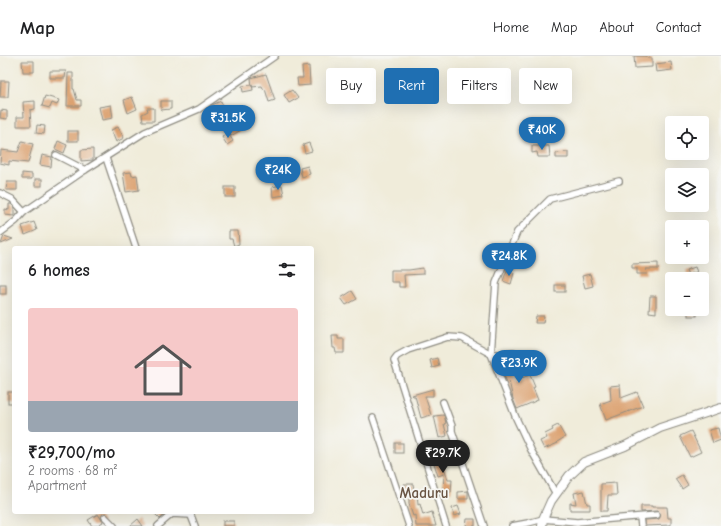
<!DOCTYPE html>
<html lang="en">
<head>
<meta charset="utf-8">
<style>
  body { margin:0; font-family:"Comic Neue",sans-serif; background:#f2f2f2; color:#202124; height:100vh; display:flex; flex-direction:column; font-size:15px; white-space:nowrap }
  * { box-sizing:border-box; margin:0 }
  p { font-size:13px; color:#757577 }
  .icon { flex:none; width:22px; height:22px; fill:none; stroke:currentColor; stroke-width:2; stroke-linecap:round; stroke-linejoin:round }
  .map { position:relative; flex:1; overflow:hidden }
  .details { position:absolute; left:12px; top:190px; width:302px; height:268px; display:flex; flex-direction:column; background:#fff; border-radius:4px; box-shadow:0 4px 16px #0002 }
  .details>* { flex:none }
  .hud { position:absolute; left:326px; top:12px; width:335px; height:36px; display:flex; gap:8px }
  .buttons { position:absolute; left:665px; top:60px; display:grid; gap:8px }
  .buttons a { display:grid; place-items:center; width:44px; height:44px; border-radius:4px; background:#fff; box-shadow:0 4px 16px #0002; font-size:20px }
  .price { position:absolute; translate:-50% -34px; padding:0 9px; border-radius:14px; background:#1f6fb2; color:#fff; font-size:13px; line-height:26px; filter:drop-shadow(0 1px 2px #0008) }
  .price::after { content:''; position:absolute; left:50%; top:24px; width:12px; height:9px; margin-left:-6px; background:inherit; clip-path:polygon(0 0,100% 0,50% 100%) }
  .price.selected { background:#222; color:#fff }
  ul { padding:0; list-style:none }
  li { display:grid; align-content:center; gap:8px; height:212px; padding:0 16px }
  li+li { border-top:1px solid #e0e0e0 }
  li span { display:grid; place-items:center; height:124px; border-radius:4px; color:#555 }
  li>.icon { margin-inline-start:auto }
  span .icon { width:72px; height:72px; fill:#fffc; stroke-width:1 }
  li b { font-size:17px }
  h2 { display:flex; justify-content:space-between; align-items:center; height:48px; padding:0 16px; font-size:17px }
  .chip { padding:0 14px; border-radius:4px; background:#fff; box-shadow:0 4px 16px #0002; font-size:14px; line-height:36px }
  .chip.selected { background:#1f6fb2; color:#fff }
  header { display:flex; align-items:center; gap:24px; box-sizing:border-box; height:56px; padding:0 20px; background:#fff; border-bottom:1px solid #e0e0e0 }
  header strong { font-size:19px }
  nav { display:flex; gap:22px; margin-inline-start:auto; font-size:14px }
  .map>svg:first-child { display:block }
  .building { fill:#dca170 }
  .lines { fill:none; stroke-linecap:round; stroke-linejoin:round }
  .street-casing { stroke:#8e8c82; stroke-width:8 }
  .secondary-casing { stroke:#8e8c82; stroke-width:10 }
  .street { stroke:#fff; stroke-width:5.5 }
  .secondary { stroke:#fff; stroke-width:8 }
  .labels { text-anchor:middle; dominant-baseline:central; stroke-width:3.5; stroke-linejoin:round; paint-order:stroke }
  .quarter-label { font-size:15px; font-weight:bold; fill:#695443; stroke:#f6f6f2 }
</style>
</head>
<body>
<header>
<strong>Map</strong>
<nav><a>Home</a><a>Map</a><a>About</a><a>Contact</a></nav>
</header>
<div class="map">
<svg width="721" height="470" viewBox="0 0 721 470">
  <rect width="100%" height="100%" fill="#f6f6f2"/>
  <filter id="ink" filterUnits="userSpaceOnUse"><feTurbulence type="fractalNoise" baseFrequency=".025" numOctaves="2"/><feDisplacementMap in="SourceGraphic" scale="8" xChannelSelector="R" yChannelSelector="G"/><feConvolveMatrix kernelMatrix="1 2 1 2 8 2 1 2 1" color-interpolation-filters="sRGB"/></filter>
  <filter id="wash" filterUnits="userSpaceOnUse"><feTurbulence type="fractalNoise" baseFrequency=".012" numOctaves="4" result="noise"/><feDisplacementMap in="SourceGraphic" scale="16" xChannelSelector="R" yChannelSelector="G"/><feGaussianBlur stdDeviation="0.9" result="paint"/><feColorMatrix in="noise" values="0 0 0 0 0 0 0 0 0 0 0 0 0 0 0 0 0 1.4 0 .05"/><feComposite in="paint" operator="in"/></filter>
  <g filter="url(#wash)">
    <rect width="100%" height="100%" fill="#f0ecda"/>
    <g id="blocks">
      <g class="building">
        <path d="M634 0H647V2H652V11L635 12Z"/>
        <path d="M22 5H34V16H23Z"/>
        <path d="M671 6 672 14 656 16 655 8Z"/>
        <path d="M309 10 310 29 298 30 297 22H303L302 11Z"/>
        <path d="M50 15H66L65 22H50Z"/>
        <path d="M68 17H73V33H74L77 44H81V50H67Z"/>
        <path d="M266 18 275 44 269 46 265 33 264 34 262 30 252 31 251 22Z"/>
        <path d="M1 25H9L8 41H0Z"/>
        <path d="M252 29 253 34 243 36 242 30Z"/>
        <path d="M292 34 298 42 289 47 284 39Z"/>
        <path d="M45 40 59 44 57 49 52 47 50 52 42 50Z"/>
        <path d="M132 41 137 53 128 57 124 44Z"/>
        <path d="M35 45V53L30 54 31 70H17V61H24L23 46Z"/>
        <path d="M161 45H171V53L161 54Z"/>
        <path d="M221 45 225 55 214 59 210 50Z"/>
        <path d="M111 49 113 62 102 64 99 51Z"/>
        <path d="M147 52H154V65H143L142 58 148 55Z"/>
        <path d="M1 54 7 55V63L0 62Z"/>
        <path d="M235 63 241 74 231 80 225 69Z"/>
        <path d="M37 69 45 70 44 78 36 77Z"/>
        <path d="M118 71 124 82 116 86 111 74Z"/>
        <rect x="68" y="75" width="10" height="10"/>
        <path d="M228 77 233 85 227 89 222 81Z"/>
        <path d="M22 85 33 88 28 107 9 105V109L0 107 1 94 18 96Z"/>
        <path d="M58 85 67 89 64 97 55 93Z"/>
        <path d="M309 87 312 95 305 97 303 89Z"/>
        <path d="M532 90H549L550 101H538L537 96 532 97Z"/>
        <path d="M93 93V104L81 105V94Z"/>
        <path d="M568 96V102H556V97Z"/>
        <path d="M42 99 52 101 51 111 40 109Z"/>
        <path d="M308 110 310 118 302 121 300 112Z"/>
        <path d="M131 116 132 120 137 119 139 134 126 136 123 117Z"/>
        <path d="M22 117 32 118V123H22Z"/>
        <rect x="35" y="123" width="7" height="7"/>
        <path d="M7 126H17V134H6Z"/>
        <path d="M282 129 284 139 273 141 272 131Z"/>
        <rect x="225" y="131" width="10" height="10"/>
        <path d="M9 148H11L14 151V160L5 159V153L9 154Z"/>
        <path d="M34 166 37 174 25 179 22 170Z"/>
        <path d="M229 175H238L239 188 234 190 232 183H229Z"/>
        <path d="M4 180 13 183 1 188Z"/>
        <path d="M658 207V213H646L647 218H637V212H632V208Z"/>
        <path d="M695 211 697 216 688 219 686 214Z"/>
        <path d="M423 212V218L404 219 405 231H399V226H391V214H409Z"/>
        <path d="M507 214 514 217 511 228 503 225Z"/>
        <path d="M590 218 593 230 585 232 582 220Z"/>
        <rect x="0" y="229" width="6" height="9"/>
        <rect x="555" y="229" width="10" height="7"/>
        <path d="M352 235 357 243 346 249 341 242Z"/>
        <path d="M650 240H656V257L649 256Z"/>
        <rect x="688" y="253" width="9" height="7"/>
        <path d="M536 260H544L543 267H535Z"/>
        <path d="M332 280H338V283H344V297H336L335 292H333Z"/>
        <path d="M519 300 520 310 511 311 516 324 530 319 535 331 533 332 538 344 517 353 513 343 509 325 507 326 502 316 501 304 512 303V301Z"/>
        <path d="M437 302 439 310 432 312 430 304Z"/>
        <path d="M620 329 621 342 637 336 643 350 606 364 600 348 611 344 610 330Z"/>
        <path d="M433 333V340H425L431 359 421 362 415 340H413L412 339Z"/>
        <rect x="8" y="336" width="6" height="11"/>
        <path d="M444 359 446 367 444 368 447 380 439 382 434 360Z"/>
        <path d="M558 369 565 381 557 386 558 387 544 393 540 385 547 382 545 378 553 374 552 372Z"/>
        <path d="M718 372 721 384 713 387 709 374Z"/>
        <path d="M691 375 701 396 690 401 680 380Z"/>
        <rect x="395" y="387" width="8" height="10"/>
        <path d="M443 401 445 406 443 407 448 424H452L451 436H443L444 418 438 420 433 404Z"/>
        <path d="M682 419 688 429 682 433 675 423Z"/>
        <path d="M616 427 617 439H608L607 455H601V428Z"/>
        <path d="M404 428H413L414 434 404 435Z"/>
        <path d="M409 435H417L418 449 420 448 423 459 432 456 436 470H416L415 459 413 460 409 448Z"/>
        <path d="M468 435V443H458V436Z"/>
        <path d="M584 435 587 448H590V454H570V447L576 448 574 437Z"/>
        <path d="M458 450 461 458 454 460 452 452Z"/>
        <path d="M641 450H652V451H667L668 462H671V469L645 470V464L659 463 661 458 657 455 641 456Z"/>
        <path d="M153 456H168L160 463Z"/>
        <path d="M98 458 103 466 96 470H92L88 464Z"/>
        <path d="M138 463 143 470H130Z"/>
        <path d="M467 463H475V470H466Z"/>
        <rect x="223" y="465" width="11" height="5"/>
      </g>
    </g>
  </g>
  <g filter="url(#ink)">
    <use href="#blocks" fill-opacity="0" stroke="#8e8c82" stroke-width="1"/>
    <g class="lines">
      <g class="street-casing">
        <g id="street">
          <path d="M56 99 85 114"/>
          <path d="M106 102 136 192"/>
          <path d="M0 137 12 143 24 156"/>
          <path d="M0 177 16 165 24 156 85 114 145 76 199 53 275 0"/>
          <path d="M443 346 452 370V375L484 470"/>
          <path d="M373 362 409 470"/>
          <path d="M556 438 531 394 516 362 491 298 496 227 517 176 550 143 619 125"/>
          <path d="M190 457 195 470"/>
          <path d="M105 461 114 470"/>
          <path d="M640 461 641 470"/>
          <path d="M158 470 172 458 191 459"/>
          <path d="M446 470 394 304 397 300 408 294 448 281 462 282 491 298H501L513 296"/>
          <path d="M512 470 528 467 543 463 577 466 657 459"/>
        </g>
      </g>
      <g class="secondary-casing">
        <path id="secondary" d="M542 470 543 463 551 445 569 420 584 406 625 390 660 372 721 352"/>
      </g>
      <use href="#street" class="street"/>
      <use href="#secondary" class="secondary"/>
    </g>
  </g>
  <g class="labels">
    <g class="quarter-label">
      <text x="424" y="437">Maduru</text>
    </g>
  </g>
</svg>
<div class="buttons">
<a><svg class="icon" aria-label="locate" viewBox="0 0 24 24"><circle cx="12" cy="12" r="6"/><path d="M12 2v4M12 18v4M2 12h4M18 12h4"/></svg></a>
<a><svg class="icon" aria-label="layers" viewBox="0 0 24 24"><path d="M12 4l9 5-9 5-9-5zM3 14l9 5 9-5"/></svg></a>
<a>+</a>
<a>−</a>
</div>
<b class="price" style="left:228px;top:83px">₹31.5K</b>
<b class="price" style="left:542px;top:95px">₹40K</b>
<b class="price" style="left:278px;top:135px">₹24K</b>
<b class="price" style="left:509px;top:221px">₹24.8K</b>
<b class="price" style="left:519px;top:328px">₹23.9K</b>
<b class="price selected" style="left:443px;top:418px">₹29.7K</b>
<div class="hud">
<a class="chip">Buy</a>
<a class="chip selected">Rent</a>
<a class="chip">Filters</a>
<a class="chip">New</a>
</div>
<section class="details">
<h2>6 homes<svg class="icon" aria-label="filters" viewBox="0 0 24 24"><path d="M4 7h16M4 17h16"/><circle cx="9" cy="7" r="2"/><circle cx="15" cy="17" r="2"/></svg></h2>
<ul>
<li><span style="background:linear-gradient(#f6c9c9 75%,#9aa5b1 0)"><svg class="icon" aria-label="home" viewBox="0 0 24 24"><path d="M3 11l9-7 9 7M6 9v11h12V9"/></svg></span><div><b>₹29,700/mo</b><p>2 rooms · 68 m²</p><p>Apartment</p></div></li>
</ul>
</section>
</div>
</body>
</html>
